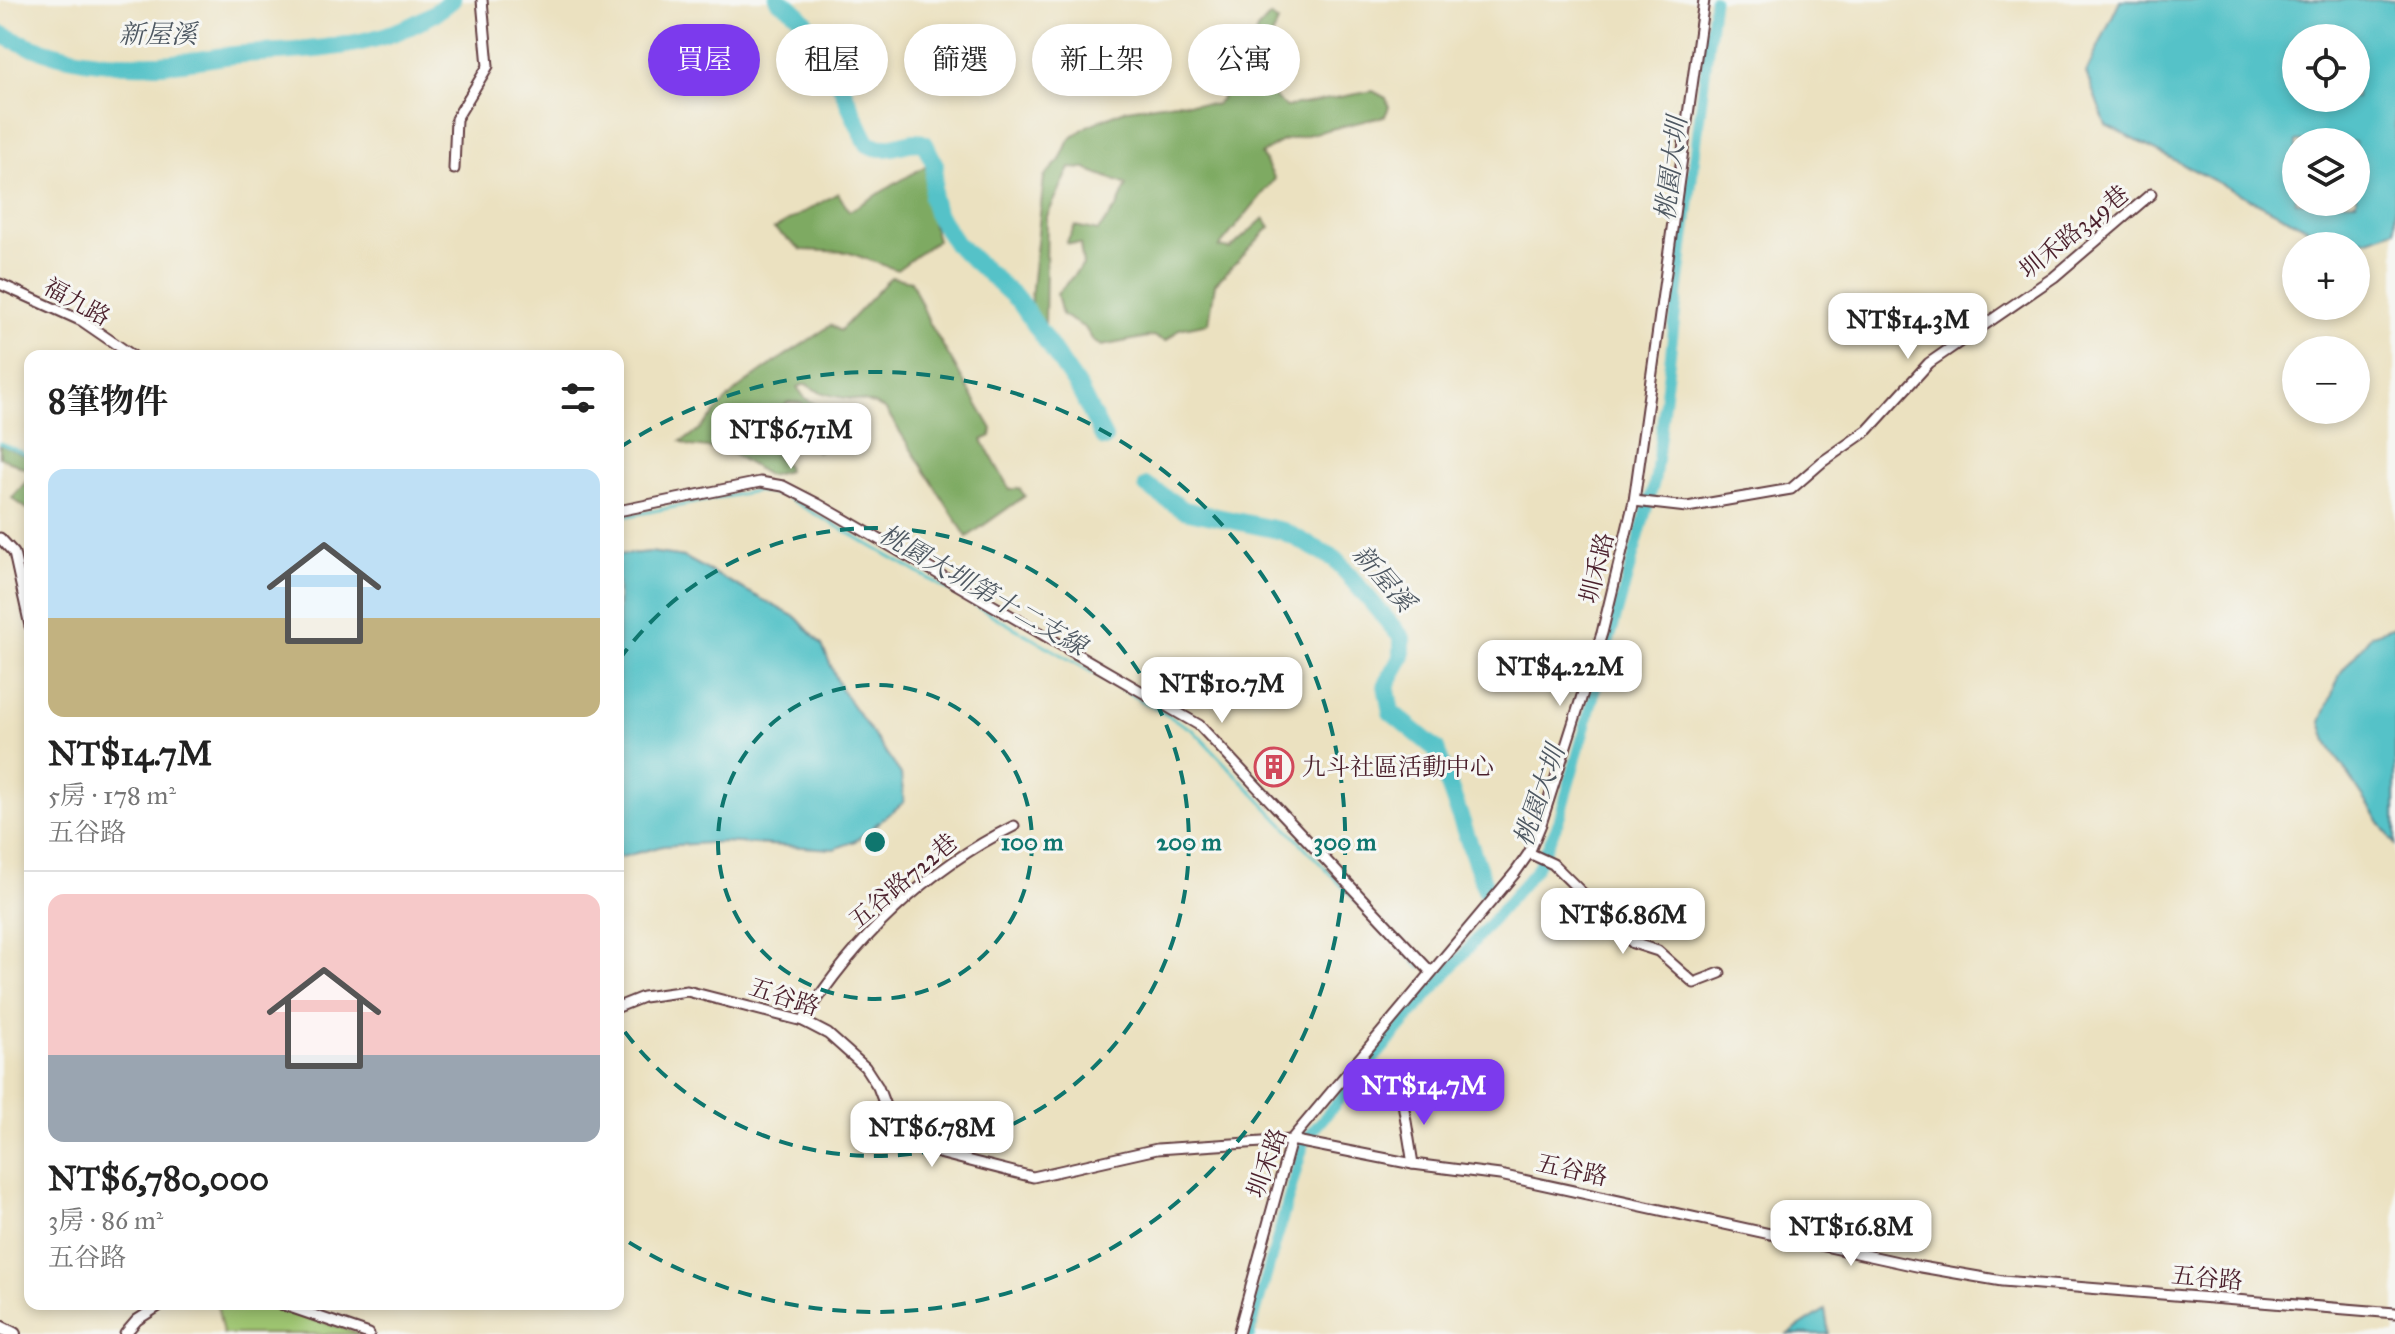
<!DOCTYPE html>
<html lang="zh-TW">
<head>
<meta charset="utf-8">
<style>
  body { margin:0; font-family:"IM FELL Great Primer","Noto Serif TC",serif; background:#f2f2f2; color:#222; height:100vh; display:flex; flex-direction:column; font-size:30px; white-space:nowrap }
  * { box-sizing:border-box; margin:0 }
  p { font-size:26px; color:#767676 }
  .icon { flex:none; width:44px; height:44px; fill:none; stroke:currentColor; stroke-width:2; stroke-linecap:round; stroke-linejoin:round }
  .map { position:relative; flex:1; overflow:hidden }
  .drawer { position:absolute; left:24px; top:350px; width:600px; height:960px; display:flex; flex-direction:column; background:#fff; border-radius:16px; box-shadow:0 4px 12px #0003 }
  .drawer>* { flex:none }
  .top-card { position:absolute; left:648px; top:24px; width:760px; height:72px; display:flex; gap:16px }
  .tools { position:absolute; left:2282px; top:24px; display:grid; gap:16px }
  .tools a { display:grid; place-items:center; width:88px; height:88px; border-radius:50%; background:#fff; box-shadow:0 4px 12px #0003; font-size:40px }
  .price { position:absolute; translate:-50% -68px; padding:0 18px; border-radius:16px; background:#fff; color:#222; font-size:26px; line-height:52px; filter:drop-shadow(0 2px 4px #0008) }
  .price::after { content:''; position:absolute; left:50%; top:48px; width:24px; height:18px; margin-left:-12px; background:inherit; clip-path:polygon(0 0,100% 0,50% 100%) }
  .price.active { background:#7c3aed; color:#fff }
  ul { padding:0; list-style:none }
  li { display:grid; align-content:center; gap:16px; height:424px; padding:0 24px }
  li+li { border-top:2px solid #e0e0e0 }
  li span { display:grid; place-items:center; height:248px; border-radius:16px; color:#555 }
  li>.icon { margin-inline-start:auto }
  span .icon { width:144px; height:144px; fill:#fffc; stroke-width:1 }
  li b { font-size:34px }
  h2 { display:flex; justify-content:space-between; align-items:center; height:96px; padding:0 24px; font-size:34px }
  .tag { padding:0 28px; border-radius:36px; background:#fff; box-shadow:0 4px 12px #0003; font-size:28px; line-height:72px }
  .tag.active { background:#7c3aed; color:#fff }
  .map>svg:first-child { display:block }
  .green { fill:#9dc470; stroke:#74724e; stroke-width:2 }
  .forest { fill:#7eaa62; stroke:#646446; stroke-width:2 }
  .water { fill:#54c2c8; stroke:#4f707a; stroke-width:2; fill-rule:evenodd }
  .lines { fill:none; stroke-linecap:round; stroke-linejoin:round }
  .stream { stroke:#54c2c8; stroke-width:3 }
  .canal { stroke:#54c2c8; stroke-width:11 }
  .river { stroke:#54c2c8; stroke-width:18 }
  .street-casing { stroke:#623c41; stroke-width:13 }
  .secondary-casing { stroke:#623c41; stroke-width:16 }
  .street { stroke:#fff; stroke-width:9 }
  .secondary { stroke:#fff; stroke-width:12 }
  .ring { fill:none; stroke:#0f766e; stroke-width:4; stroke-dasharray:14 10 }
  .labels { text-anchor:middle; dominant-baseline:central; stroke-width:6; stroke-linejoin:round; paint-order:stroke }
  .street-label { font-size:24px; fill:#4a1f2b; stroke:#f6f6f2 }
  .poi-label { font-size:24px; fill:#4a1f2b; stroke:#f6f6f2; text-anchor:start }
  .water-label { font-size:26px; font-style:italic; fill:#4e5862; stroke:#f6f6f2 }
  .centre { fill:#0f766e; stroke:#f6f6f2; stroke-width:4 }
  .ring-label { font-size:24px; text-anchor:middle; font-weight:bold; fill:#0f766e; stroke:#f6f6f2; stroke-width:6; stroke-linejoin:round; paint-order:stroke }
</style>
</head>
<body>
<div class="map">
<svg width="2395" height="1334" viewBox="0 0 2395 1334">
  <rect width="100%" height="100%" fill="#f6f6f2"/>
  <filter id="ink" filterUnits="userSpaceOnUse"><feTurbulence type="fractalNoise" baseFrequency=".0125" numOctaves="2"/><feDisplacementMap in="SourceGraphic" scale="16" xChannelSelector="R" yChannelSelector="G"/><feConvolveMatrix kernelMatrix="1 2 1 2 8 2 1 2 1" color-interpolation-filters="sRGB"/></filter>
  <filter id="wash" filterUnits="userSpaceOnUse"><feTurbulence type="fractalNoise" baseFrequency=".006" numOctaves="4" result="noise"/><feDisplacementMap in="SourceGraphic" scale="32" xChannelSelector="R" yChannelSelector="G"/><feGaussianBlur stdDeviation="1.8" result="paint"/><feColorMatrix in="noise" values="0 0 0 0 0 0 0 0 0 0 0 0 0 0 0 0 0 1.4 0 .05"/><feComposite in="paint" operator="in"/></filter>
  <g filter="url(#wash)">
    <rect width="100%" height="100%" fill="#ebe1c0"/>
    <path class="green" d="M217 1304H260L363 1334H223Z"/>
    <g class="forest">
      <path d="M1270 16 1278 22 1251 85 1261 86 1286 107 1373 91 1386 98 1389 107 1385 116 1282 141 1261 154 1275 179 1219 247 1230 249 1264 218 1270 227 1215 284 1209 323 1179 329 1166 341 1153 336 1102 346 1094 342 1085 328 1062 315 1057 294 1083 265 1080 244 1066 243 1075 226 1098 231 1117 207 1127 185 1086 169 1070 168 1047 216 1045 324 1030 307 1044 177 1060 160 1069 140 1087 126 1127 109 1175 102 1216 105 1225 93 1235 88 1257 30Z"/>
      <path d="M927 165 925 197 937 240 897 270 847 252 802 250 774 229 838 193 849 211Z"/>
      <path d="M891 277 911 281 930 324 992 429 991 436 982 440 1010 490 1019 488 1025 496 967 537 886 410C861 394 831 403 806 384L797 387 805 398 844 421 840 434 818 452 812 446C814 427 815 418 802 403L788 402 779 412 780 432 772 451 787 466 788 471 769 476 726 450 690 446 681 441C707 430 718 405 739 388 769 365 801 346 831 325L840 331Z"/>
      <path d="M0 444 30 458V471L0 457Z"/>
      <path d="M30 477V511L12 498Z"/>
    </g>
    <g class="water">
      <path d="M2120 0H2395V230L2365 240 2314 232 2106 125 2086 73ZM2296 38H2356V98H2296ZM2296 142H2356V202H2296Z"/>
      <path d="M650 552 684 557 797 618 822 645 841 689 901 774 904 802 855 841 834 849 722 842 663 846 618 858V555Z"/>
      <path d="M2395 626V845L2328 744 2321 722 2341 672 2372 634Z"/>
      <path d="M1825 1310 1829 1334H1788Z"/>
    </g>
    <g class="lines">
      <g class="stream">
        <path d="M0 443 30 456"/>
        <path d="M618 518 755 491 782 495 1193 730 1420 968"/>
      </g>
      <path class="canal" d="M1250 1334 1305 1140 1537 868 1558 823 1655 480 1714 0"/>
      <g class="river">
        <path d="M778 0C827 25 842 99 868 144 890 156 909 136 925 144L935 165 932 197 936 213 956 244 1019 301 1079 389 1104 438"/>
        <path d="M0 34C48 57 101 66 154 64 184 64 214 56 244 54 314 50 396 48 452 0"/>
        <path d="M1147 486 1184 510 1283 531 1335 559 1402 638V656L1386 685 1391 712 1436 749 1487 893"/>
      </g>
    </g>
  </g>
  <g filter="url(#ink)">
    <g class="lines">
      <g class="street-casing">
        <g id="street">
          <path d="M454 169 456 119 488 66 482 0"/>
          <path d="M0 284 82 321 133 356"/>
          <path d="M1634 501 1687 507 1791 489 1822 462 1868 430 1929 363 2054 277 2151 194"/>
          <path d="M618 511 760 482 783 486 818 504 1199 725 1430 971"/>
          <path d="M0 538 14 553 30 626"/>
          <path d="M1529 853 1553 864 1633 943 1658 951 1694 983 1720 973"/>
          <path d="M618 1007 643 997 687 991 803 1021 828 1034 865 1067 878 1087 890 1119 907 1139 927 1150 1033 1177 1157 1149 1291 1140 1413 1164 1500 1175 1921 1267 2002 1281 2395 1313"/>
          <path d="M803 1021C854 939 927 869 1014 826"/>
          <path d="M1402 1097 1413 1164"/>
          <path d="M281 1304 369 1334"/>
          <path d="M125 1334 137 1320 162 1304"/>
          <path d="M1238 1334 1291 1140 1515 873 1529 853 1541 824 1602 633 1634 501 1704 0"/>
        </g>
      </g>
      <g class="secondary-casing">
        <path id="secondary" d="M0 1327 14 1334"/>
      </g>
      <use href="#street" class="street"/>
      <use href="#secondary" class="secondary"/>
    </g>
  </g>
  <g class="ring">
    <circle cx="875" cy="842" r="157"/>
    <path d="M619 660A314 314 0 1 1 619 1024"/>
    <path d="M619 448A470 470 0 1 1 619 1236"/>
  </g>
  <defs>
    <g id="building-ring" transform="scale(2)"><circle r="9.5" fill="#f6f6f2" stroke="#d1495b" stroke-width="1.5"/><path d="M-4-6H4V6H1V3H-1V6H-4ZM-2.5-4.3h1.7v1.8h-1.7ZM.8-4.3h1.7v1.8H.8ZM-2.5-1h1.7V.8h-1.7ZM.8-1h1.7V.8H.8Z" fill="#d1495b"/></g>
  </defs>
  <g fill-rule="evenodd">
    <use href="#building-ring" x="1274" y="767"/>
  </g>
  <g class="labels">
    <g class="street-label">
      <text transform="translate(2074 232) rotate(-39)">圳禾路349巷</text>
      <text transform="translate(77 302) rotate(29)">福九路</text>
      <text transform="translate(1597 568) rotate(-76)">圳禾路</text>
      <text transform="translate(903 881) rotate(-40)">五谷路722巷</text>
      <text transform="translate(784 997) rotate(18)">五谷路</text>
      <text transform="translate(1267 1163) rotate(-70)">圳禾路</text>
      <text transform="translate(1572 1170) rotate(12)">五谷路</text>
      <text transform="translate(2207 1278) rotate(5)">五谷路</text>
    </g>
    <g class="poi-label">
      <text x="1302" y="767">九斗社區活動中心</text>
    </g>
    <g class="water-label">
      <text x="158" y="34">新屋溪</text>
      <text transform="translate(1671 169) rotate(-83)">桃園大圳</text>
      <text transform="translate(1384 578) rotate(49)">新屋溪</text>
      <text transform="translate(983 590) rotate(30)">桃園大圳第十二支線</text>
      <text transform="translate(1539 796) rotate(-71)">桃園大圳</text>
    </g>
  </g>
  <circle cx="875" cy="842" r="12" class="centre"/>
  <g class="ring-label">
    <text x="1032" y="850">100 m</text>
    <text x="1189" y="850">200 m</text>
    <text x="1345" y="850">300 m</text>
  </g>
</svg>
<div class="tools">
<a><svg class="icon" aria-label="locate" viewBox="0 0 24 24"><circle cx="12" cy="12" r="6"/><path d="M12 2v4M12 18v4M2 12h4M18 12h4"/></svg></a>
<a><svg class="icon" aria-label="layers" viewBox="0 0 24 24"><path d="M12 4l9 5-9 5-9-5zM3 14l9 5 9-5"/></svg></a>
<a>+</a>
<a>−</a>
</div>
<b class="price" style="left:1908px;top:361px">NT$14.3M</b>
<b class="price" style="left:791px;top:471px">NT$6.71M</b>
<b class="price" style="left:1560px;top:708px">NT$4.22M</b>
<b class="price" style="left:1222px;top:725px">NT$10.7M</b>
<b class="price" style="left:1623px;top:956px">NT$6.86M</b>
<b class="price active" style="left:1424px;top:1127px">NT$14.7M</b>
<b class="price" style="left:932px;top:1169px">NT$6.78M</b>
<b class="price" style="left:1851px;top:1268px">NT$16.8M</b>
<div class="top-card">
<a class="tag active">買屋</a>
<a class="tag">租屋</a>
<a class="tag">篩選</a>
<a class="tag">新上架</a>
<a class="tag">公寓</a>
</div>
<section class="drawer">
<h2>8筆物件<svg class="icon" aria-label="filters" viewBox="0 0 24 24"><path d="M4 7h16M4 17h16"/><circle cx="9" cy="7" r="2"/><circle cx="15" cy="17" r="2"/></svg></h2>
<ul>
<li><span style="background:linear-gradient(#bfe0f5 60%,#c2b280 0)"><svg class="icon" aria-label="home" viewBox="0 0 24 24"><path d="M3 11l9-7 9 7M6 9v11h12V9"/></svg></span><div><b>NT$14.7M</b><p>5房 · 178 m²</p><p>五谷路</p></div></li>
<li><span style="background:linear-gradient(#f6c9c9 65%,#9aa5b1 0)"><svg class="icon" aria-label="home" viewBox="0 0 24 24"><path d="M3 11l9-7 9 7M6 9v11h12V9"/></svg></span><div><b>NT$6,780,000</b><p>3房 · 86 m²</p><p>五谷路</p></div></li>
</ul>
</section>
</div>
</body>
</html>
